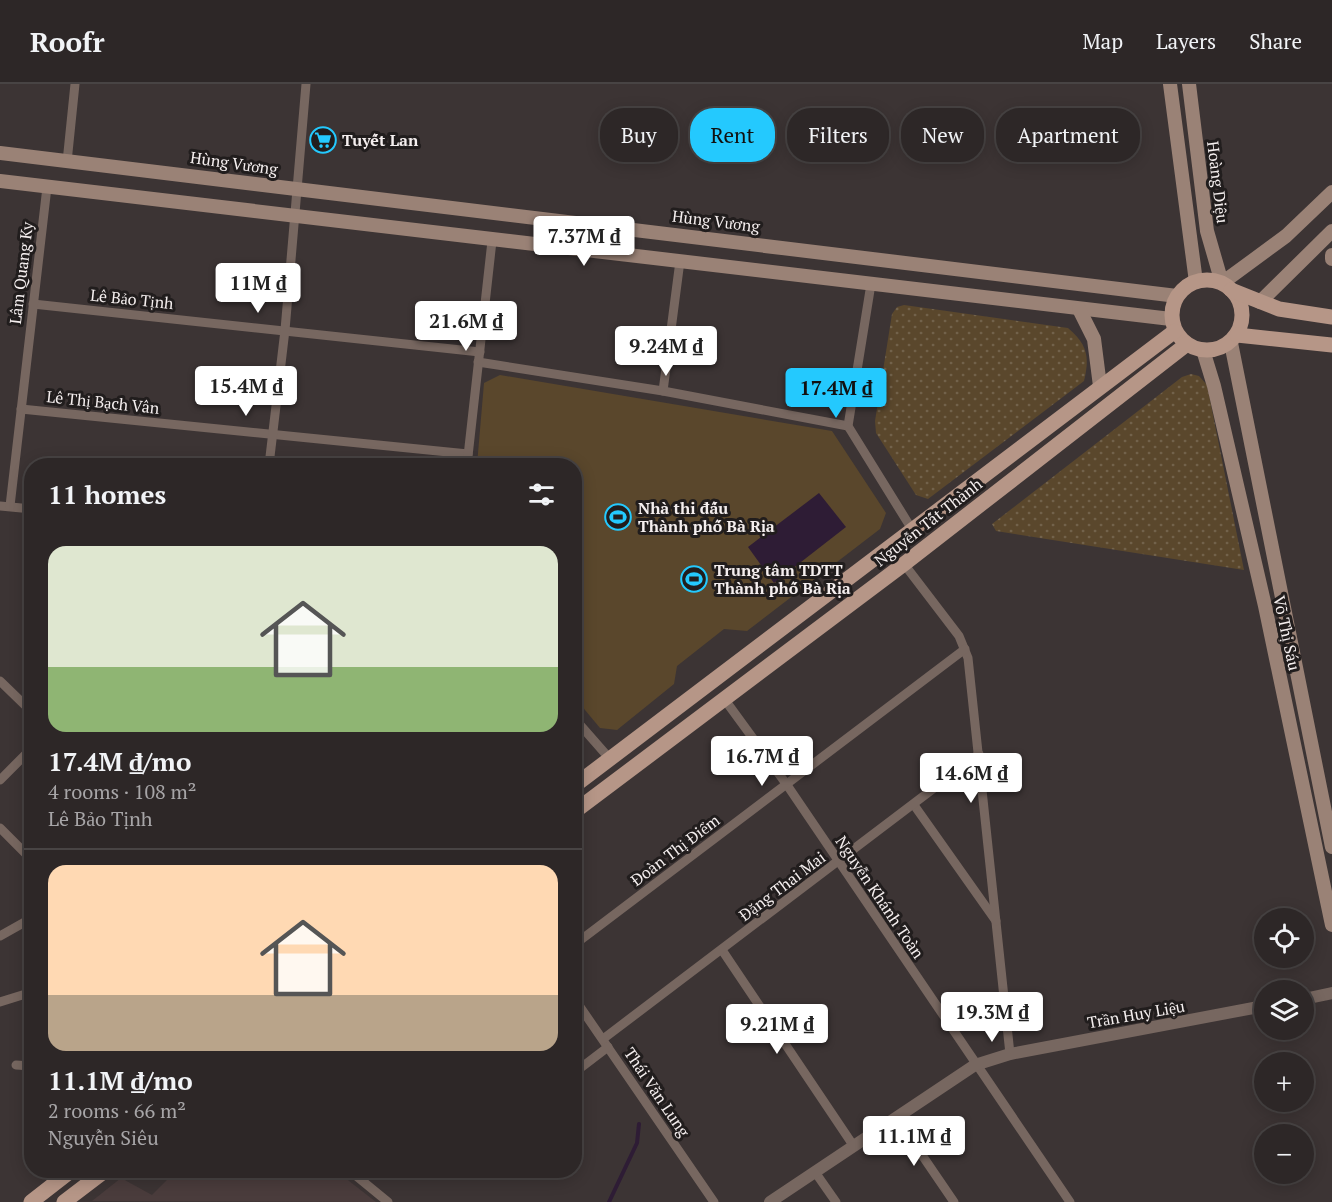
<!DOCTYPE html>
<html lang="en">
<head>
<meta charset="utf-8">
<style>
  body { margin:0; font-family:"PT Serif",serif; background:#393333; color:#f1f3f6; height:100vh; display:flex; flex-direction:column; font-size:22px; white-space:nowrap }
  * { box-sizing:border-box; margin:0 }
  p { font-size:20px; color:#a7a5a7 }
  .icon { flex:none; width:33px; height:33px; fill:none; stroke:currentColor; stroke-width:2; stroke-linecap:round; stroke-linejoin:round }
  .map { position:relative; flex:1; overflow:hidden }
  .details { position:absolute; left:24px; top:374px; width:558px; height:720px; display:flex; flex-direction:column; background:#2d2727; border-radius:24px; box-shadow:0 3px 15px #0003,0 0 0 2px #484444 }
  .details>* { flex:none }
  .guide { position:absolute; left:600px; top:24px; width:570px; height:54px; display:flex; gap:12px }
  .controls { position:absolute; left:1254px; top:824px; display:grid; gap:12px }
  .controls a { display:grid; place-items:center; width:60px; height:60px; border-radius:50%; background:#2d2727; box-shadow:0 3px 15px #0003,0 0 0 2px #484444; font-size:30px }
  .price { position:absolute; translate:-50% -51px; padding:0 14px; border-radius:6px; background:#fff; color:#222; font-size:20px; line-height:39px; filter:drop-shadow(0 2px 3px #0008) }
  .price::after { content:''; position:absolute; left:50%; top:36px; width:18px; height:14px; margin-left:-9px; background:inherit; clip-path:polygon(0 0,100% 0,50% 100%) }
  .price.active { background:#24c9fe; color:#111 }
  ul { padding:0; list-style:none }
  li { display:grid; align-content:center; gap:12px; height:318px; padding:0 24px }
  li+li { border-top:2px solid #484444 }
  li span { display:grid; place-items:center; height:186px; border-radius:18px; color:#555 }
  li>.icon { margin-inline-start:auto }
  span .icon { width:108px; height:108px; fill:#fffc; stroke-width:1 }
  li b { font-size:26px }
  h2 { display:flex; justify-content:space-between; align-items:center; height:72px; padding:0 24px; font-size:26px }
  .tag { padding:0 21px; border-radius:24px; background:#2d2727; box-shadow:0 3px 15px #0003,0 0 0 2px #484444; font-size:21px; line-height:54px }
  .tag.active { background:#24c9fe; color:#111 }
  header { display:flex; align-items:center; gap:36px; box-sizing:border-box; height:84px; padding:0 30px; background:#2d2727; border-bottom:2px solid #484444 }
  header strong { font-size:28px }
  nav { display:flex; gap:33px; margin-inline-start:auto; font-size:21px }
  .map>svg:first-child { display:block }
  .built { fill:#4a3c3c }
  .grass { fill:#5a472c }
  .park { fill:url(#park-dots) }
  .water { fill:#2e1c35 }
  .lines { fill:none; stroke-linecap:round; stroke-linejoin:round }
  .stream { stroke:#2e1c35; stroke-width:4 }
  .minor { stroke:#776760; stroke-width:9 }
  .tertiary { stroke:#776760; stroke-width:12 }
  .secondary { stroke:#9a8276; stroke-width:14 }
  .primary { stroke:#b69687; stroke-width:15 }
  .labels { text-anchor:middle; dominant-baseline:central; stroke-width:6; stroke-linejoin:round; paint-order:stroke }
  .poi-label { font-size:16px; font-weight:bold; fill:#f5efef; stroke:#211d1d; text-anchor:start }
  .street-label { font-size:16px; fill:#f5efef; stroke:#211d1d }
</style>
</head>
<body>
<header>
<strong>Roofr</strong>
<nav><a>Map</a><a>Layers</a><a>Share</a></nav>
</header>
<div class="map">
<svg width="1332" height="1118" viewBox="0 0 1332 1118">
  <defs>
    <pattern id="park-dots" width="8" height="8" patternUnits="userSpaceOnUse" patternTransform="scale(1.5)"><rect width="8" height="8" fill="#5a472c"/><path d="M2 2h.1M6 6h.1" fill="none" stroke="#72624b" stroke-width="1.8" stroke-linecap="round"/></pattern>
  </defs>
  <rect width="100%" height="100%" fill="#3c3434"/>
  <path class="built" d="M177 1086H335L376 1118 92 1117 121 1094 152 1111Z"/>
  <path class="grass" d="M500 291 832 347 886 429 880 445 747 547 724 545 677 582 674 600 617 646 600 644 575 614 574 381H477L484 299Z"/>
  <g class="park">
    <path d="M904 221 1068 244C1087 260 1090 273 1084 297L928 415 916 411 876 349 875 337 892 230 897 223Z"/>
    <path d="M1191 290 1199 292 1207 301 1244 486 996 447 992 440 1182 293Z"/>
  </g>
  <path class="water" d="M819 409 846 443 774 499 748 463Z"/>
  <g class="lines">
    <path class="stream" d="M609 1118 637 1059 639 1040"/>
    <g class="minor">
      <path d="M67 78 75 0"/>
      <path d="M871 200 848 342 913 447"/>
      <path d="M33 220 480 268"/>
      <path d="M478 278 663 307 848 342"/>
      <path d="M663 307 680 177"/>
      <path d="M21 325 468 370"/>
      <path d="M269 381 285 246 306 0"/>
      <path d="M467 381 492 157"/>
      <path d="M0 422 32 425"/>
      <path d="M10 422 47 103"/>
      <path d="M904 480 959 552 968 574 1010 970"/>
      <path d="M0 597 32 628"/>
      <path d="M725 616 787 701 1070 1118"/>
      <path d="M574 634 610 675"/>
      <path d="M0 696 32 664"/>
      <path d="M914 721 996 837"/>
      <path d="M0 744 32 776"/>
      <path d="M0 852 32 834"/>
      <path d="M574 861 965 565"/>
      <path d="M722 866 853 1061"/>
      <path d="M574 914 714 1118"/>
      <path d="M0 918 32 908"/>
      <path d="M603 955 979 670"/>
      <path d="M16 981 32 982"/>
      <path d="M574 989 608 963"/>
      <path d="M896 1033 954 1118"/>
      <path d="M349 1086 388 1118"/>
      <path d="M815 1088 836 1118"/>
    </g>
    <g class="tertiary">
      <path d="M1304 915 1332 909"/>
      <path d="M770 1118 975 981 1010 970 1264 922"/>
    </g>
    <g class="secondary">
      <path d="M1170 0 1196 198"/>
      <path d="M1189 0 1207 147 1222 199 1286 152 1332 108"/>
      <path d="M0 69 1177 212"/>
      <path d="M0 97 1171 235"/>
      <path d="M1332 171V175"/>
      <path d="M1260 218 1332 147"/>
      <path d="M1079 225 1094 255 1100 302"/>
      <path d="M1231 259 1332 763"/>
      <path d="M1203 266 1214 302 1265 522 1332 841"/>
    </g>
    <g class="primary">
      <circle cx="1207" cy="231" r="35"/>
      <path d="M1231 206 1279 225 1332 233"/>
      <path d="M1237 251 1332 261"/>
      <path d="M574 702 1175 247"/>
      <path d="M574 728 904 480 1187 260"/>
      <path d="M31 1118 72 1086"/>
      <path d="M64 1118 106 1086"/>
    </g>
  </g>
  <defs>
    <g id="supermarket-ring" transform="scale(1.35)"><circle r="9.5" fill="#211d1d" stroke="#24c9fe" stroke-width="1.5"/><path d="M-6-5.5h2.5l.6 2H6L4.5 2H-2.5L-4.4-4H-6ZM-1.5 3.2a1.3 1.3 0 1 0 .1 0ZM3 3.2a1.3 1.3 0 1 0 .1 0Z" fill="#24c9fe"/></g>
    <g id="stadium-ring" transform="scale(1.35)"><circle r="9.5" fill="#211d1d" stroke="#24c9fe" stroke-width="1.5"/><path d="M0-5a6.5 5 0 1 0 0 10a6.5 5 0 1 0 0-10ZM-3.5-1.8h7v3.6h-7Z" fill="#24c9fe"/></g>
  </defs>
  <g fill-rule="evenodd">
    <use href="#supermarket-ring" x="323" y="56"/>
    <use href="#stadium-ring" x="618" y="433"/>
    <use href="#stadium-ring" x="694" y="495"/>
  </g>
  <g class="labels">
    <g class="poi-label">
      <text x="342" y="56">Tuyết Lan</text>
      <text x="638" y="424">Nhà thi đấu<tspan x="638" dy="18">Thành phố Bà Rịa</tspan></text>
      <text x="714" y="486">Trung tâm TDTT<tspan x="714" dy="18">Thành phố Bà Rịa</tspan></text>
    </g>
    <g class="street-label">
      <text transform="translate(234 79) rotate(8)">Hùng Vương</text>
      <text transform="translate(1218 98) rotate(83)">Hoàng Diệu</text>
      <text transform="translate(716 137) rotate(7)">Hùng Vương</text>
      <text transform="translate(21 189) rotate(-83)">Lâm Quang Ky</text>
      <text transform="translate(132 215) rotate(6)">Lê Bảo Tịnh</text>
      <text transform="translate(103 318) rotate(6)">Lê Thị Bạch Vân</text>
      <text transform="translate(928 438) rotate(-38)">Nguyễn Tất Thành</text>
      <text transform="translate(1287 549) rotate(78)">Võ Thị Sáu</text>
      <text transform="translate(675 766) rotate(-37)">Đoàn Thị Điểm</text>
      <text transform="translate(782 802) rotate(-37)">Đặng Thai Mai</text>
      <text transform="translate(880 813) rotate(56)">Nguyễn Khánh Toàn</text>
      <text transform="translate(1136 930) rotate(-10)">Trần Huy Liệu</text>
      <text transform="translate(657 1008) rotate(56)">Thái Văn Lung</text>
    </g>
  </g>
</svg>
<div class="controls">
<a><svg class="icon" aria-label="locate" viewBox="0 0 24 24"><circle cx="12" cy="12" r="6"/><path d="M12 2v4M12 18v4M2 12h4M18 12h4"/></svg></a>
<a><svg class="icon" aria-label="layers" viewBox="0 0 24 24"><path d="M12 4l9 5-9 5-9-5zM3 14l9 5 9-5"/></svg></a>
<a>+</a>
<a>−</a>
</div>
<b class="price" style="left:584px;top:183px">7.37M ₫</b>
<b class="price" style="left:258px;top:230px">11M ₫</b>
<b class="price" style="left:466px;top:268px">21.6M ₫</b>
<b class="price" style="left:666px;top:293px">9.24M ₫</b>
<b class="price" style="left:246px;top:333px">15.4M ₫</b>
<b class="price active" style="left:836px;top:335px">17.4M ₫</b>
<b class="price" style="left:762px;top:703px">16.7M ₫</b>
<b class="price" style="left:971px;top:720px">14.6M ₫</b>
<b class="price" style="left:992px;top:959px">19.3M ₫</b>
<b class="price" style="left:777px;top:971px">9.21M ₫</b>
<b class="price" style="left:914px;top:1083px">11.1M ₫</b>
<div class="guide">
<a class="tag">Buy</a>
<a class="tag active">Rent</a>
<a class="tag">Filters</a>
<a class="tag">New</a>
<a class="tag">Apartment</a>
</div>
<section class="details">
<h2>11 homes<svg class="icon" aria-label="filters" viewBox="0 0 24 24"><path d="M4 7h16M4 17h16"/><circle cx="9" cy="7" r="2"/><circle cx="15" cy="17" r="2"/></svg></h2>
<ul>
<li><span style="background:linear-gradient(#dfe7d0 65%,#8fb573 0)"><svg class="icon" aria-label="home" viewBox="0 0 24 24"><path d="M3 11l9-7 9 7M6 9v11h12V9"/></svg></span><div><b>17.4M ₫/mo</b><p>4 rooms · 108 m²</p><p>Lê Bảo Tịnh</p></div></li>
<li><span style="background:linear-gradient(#ffd9b3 70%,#b9a48a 0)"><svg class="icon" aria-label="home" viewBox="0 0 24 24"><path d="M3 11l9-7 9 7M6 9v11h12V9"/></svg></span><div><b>11.1M ₫/mo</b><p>2 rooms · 66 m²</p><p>Nguyễn Siêu</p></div></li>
</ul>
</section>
</div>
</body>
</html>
